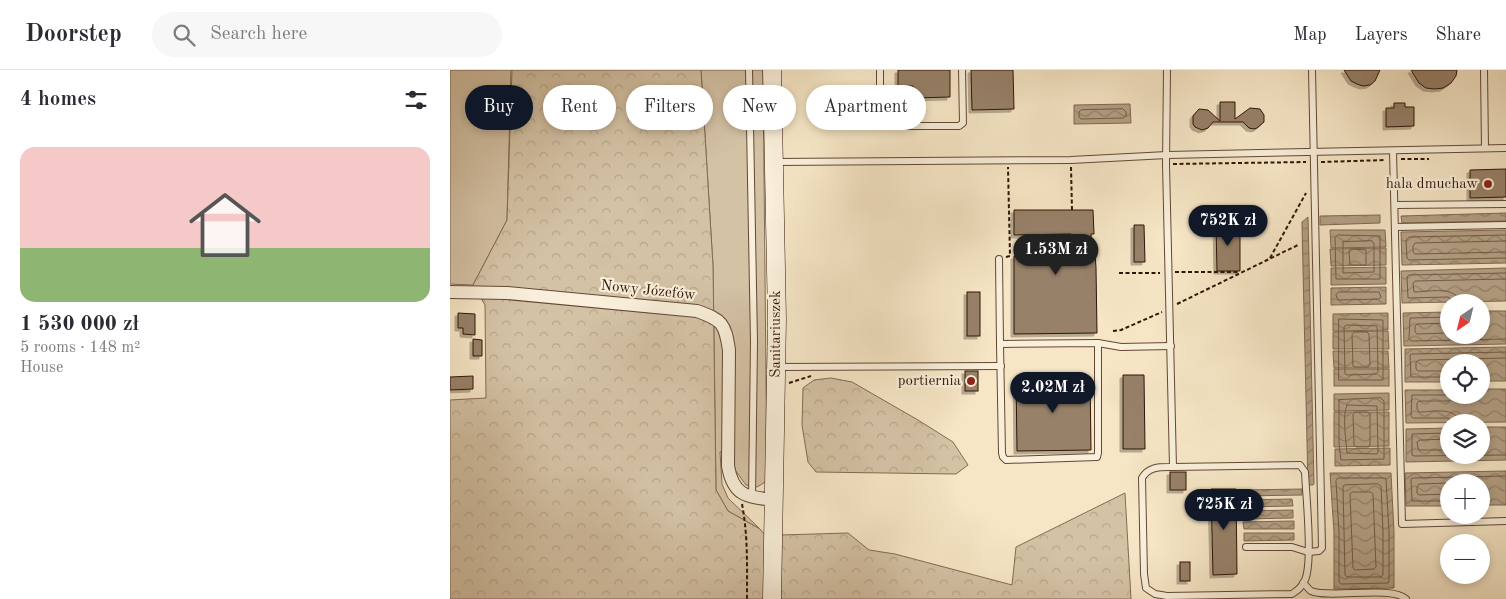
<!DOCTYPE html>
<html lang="en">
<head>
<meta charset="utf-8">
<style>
  body { margin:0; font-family:"Old Standard TT",serif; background:#f7f7f7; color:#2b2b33; height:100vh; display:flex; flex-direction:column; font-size:19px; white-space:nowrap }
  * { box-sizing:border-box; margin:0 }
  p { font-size:16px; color:#7c7c81 }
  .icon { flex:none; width:28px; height:28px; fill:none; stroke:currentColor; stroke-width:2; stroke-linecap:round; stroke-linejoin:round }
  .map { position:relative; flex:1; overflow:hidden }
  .drawer { display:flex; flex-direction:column; background:#fff; width:450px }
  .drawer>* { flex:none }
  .banner { position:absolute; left:15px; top:15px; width:475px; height:45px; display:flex; gap:10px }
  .needle { width:32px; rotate:215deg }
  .tools { position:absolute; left:990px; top:224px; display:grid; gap:10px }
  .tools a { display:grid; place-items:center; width:50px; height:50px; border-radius:50%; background:#fff; box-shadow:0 2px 8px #0003; font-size:25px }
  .price { position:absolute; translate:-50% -42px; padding:0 11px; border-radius:18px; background:#111827; color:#fff; font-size:16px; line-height:32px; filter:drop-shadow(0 1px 2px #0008) }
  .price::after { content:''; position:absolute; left:50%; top:30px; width:15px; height:11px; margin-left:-8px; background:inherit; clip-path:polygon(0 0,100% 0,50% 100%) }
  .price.selected { background:#222; color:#fff }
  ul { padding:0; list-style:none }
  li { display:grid; align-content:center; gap:10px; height:265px; padding:0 20px }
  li+li { border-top:1px solid #e1e1e2 }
  li span { display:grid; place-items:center; height:155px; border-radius:15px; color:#555 }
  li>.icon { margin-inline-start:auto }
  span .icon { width:90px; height:90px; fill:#fffc; stroke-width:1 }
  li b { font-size:21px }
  h2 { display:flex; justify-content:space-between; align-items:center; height:60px; padding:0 20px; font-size:21px }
  .tag { padding:0 18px; border-radius:22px; background:#fff; box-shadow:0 2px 8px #0003; font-size:18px; line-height:45px }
  .tag.selected { background:#111827; color:#fff }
  header { display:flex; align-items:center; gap:30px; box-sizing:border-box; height:70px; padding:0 25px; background:#fff; border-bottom:1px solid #e1e1e2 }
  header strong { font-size:24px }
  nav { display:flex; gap:28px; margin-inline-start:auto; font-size:18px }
  .search { width:350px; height:45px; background:#f7f7f7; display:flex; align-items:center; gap:12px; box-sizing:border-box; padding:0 18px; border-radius:28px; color:#7c7c81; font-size:19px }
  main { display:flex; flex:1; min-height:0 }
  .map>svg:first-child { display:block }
  .green { fill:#d4c2a5; stroke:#826b55 }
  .forest { fill:url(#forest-crowns); stroke:#826b55 }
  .water { fill:url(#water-waves); stroke:#7f6751 }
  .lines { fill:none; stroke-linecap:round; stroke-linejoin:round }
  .shore { stroke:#725a44; stroke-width:1 }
  .building { fill:#978169; stroke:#301405; filter:url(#shadow) }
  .lane-casing { stroke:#624835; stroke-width:8 }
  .street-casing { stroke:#624835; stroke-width:14 }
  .secondary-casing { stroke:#301405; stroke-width:19 }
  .path { stroke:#301405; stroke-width:2; stroke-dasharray:4 2.5; stroke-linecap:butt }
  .lane { stroke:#f9efda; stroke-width:6 }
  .street { stroke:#f9efda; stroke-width:12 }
  .secondary { stroke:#f9efda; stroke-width:18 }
  .poi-dot { fill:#8f2418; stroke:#f9efda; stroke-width:2 }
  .labels { text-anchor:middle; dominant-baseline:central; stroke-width:4.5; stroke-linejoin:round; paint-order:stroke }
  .poi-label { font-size:15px; fill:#301405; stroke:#f9efda; text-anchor:end }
  .street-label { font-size:15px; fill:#301405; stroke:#f9efda }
</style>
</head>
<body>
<header>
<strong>Doorstep</strong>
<div class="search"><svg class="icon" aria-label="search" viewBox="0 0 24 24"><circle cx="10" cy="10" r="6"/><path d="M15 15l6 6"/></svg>Search here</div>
<nav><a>Map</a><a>Layers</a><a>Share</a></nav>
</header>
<main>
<section class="drawer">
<h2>4 homes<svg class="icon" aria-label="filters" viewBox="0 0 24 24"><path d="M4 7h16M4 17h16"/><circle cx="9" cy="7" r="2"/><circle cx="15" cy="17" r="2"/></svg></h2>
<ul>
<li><span style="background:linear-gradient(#f6c9c9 65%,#8fb573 0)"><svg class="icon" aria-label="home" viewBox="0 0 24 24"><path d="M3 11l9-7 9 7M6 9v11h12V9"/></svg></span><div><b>1 530 000 zł</b><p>5 rooms · 148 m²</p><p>House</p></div></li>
</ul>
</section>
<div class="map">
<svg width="1056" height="529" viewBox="0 0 1056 529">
  <defs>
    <pattern id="forest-crowns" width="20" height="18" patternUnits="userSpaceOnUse" patternTransform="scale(1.25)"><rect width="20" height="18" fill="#d4c2a5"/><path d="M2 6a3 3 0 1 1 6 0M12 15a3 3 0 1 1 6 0" fill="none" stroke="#b6a68d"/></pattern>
    <pattern id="water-waves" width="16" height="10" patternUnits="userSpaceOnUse" patternTransform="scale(1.25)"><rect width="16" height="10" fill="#b39f84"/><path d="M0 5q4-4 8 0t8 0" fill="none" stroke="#92806a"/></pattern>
    <filter id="shadow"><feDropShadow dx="-3" dy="3" stdDeviation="0" flood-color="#0004"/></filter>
  </defs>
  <rect width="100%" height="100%" fill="#f6e6c6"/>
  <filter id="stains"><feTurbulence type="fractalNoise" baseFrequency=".004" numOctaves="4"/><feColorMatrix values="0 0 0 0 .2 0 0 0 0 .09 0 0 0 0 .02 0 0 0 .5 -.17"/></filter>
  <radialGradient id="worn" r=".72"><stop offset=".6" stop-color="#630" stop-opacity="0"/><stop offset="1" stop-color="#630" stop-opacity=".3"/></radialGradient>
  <g class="green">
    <path d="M0 0H61L57 150 23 215 0 214Z"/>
    <path d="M251 0H313L317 411 307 417 296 415 285 400 282 379 270 382 272 414 278 428 310 459 278 441 266 420 263 196Z"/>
  </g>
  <g class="forest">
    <path d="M62 0H251L263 196 266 420 278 441 310 459 315 465 314 529H0V330L36 328 35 235 23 215 57 150Z"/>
    <path d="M381 308 402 312 468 350 503 372 518 395 506 404 366 402 358 392 352 355 353 318 364 310Z"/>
    <path d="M675 423 681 529H330V465L398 463 419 480 445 484 562 515 566 477Z"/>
  </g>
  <g class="water">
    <path d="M680 34 681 53 624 54V35Z"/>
    <path d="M1056 143V151L952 153 951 146Z"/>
    <path d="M930 145V153L870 155V146Z"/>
    <path d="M858 147 864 414 863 415H858L852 155V152Z"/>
    <path d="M880 160H935L936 177 881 178Z"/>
    <path d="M1056 160V193L952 195 951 162Z"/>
    <path d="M936 178V195L881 196 880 179Z"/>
    <path d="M936 197V214L881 215V198Z"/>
    <path d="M1056 198V231L952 233 951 201Z"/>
    <path d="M936 217V234L881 235V218Z"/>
    <path d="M1031 241H1056V274L954 276 953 243 999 242V265H1031Z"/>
    <path d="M938 243V260L883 261V244Z"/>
    <path d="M938 261 939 279H883V262Z"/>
    <path d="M1056 277V311H1031V292H999V312H955V279Z"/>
    <path d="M883 281H938L939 298H884Z"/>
    <rect x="884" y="299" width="55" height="17"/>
    <path d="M1031 319H1056V352L956 353 955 320H999V325H1031Z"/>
    <path d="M939 323V340L884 341V324Z"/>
    <path d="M884 342H939V376L884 377Z"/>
    <path d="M1031 357H1056V390L956 392V359L999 358V385H1031Z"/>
    <path d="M940 378V395L885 396V379Z"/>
    <path d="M1056 401V435H1031V412H999V436H956L955 403Z"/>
    <path d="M880 403H941L944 462V518L884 519V462Z"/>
    <path d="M852 419V425L792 426V420Z"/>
    <path d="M842 429 843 436 793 437 792 430Z"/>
    <path d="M843 440V448L793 449V441Z"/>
    <path d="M844 451V459H794L793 452Z"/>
    <path d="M794 463H844V470L794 471Z"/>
  </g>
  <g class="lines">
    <g class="shore">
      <path d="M673 39 676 42V46L673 48 631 49 629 47V42L631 40Z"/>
      <path d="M888 165 930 166V209H886L885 168Z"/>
      <path d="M1056 165 959 167 956 170 957 188 959 190 1056 188"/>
      <path d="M922 171 924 174V202L893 203V172Z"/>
      <path d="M1056 171 965 173 963 176V182L965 184 1056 182"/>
      <path d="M902 179 916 180V195H900L899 181Z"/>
      <path d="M889 222H929L931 227 929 229 888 230 886 225Z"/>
      <path d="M1004 232 998 227 958 228 957 207 959 205 1056 203"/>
      <path d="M1010 232C1005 215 979 222 964 222L963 213 965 211 1056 209"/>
      <path d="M999 247 960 248 959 269 961 271 1056 269"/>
      <path d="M889 249 933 250V310H889Z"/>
      <path d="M999 253 967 254 965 256V262L967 264 999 263"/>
      <path d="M897 255 927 256 928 302 926 304 898 305 895 304 894 257Z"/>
      <path d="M905 262H917L919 264 920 295 918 297H905L903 296 902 265Z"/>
      <path d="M999 301H968L966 299V292L969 290 1056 288"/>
      <path d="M999 307H961L960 285 962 284 1056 282"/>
      <path d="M999 325H962L961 346 963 348H998L1004 352"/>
      <path d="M1008 325 999 331H969L967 333V339L969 342C983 342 1005 336 1010 352"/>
      <path d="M931 328 934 331V389L891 390 889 374V330Z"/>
      <path d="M897 335 927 336 928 382 927 384 897 383C896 371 892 345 897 335Z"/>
      <path d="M905 342H918L920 344V374L919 377H906L904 375 903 345Z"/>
      <path d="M999 363 962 364V385L964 386 1056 385"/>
      <path d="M999 369 970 370 967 372 968 378 969 380H999"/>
      <path d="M888 408H934L936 409 939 462V511L938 513 891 514 889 512V462L886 411Z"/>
      <path d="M999 413 969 414 967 417V423L969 425 999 424"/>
      <path d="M928 414 931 416 933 462V505L931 507H897L895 505 893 416 895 415Z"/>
      <path d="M903 422H921L923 424 926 497 924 499 905 500 903 498 900 424Z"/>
      <path d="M999 431H962L961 409 963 408 1056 406"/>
    </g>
  </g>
  <g class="building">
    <path d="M448 0H500V27L463 28V16H448Z"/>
    <path d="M521 0H563L564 39 522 40Z"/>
    <path d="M894 0H930L925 11 920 15 913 16 907 14 901 11Z"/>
    <path d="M961 0H1007L1006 6 1001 13 993 18 985 19 976 18 969 13Z"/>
    <path d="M770 32H785V49L800 38 810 39 814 45V52L807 58 804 59 799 58 793 52H763L758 58 752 60 745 57 743 54V46L749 39 758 40 770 51Z"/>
    <path d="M944 33H955V37H964V56L936 57V38H944Z"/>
    <path d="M1056 99V127L1020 128V100Z"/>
    <path d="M564 140H643L644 164H641L642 185H645L646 197 647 263 564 264V186H621V164L564 165Z"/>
    <path d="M766 154H790V201H767Z"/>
    <path d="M684 155H694L695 192H684Z"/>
    <rect x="517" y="222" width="13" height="44"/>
    <path d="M8 243 25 244V265L13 264V258H8Z"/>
    <path d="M23 269 32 270V286H23Z"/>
    <rect x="515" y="301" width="13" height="20"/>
    <path d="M673 305H694L695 379H673Z"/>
    <path d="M23 306V319L0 320V307Z"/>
    <path d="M566 307H640L641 380 567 381Z"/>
    <rect x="720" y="402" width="16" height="18"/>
    <path d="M761 419H786L787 504 763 505Z"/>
    <rect x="730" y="492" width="10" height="19"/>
  </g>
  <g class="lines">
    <g class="lane-casing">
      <g id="lane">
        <path d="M299 0 304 272 302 428"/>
        <path d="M430 0V53L433 56H509L513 53 512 0"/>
        <path d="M717 0 716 94 723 397C710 397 699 396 692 408L694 504 696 518 705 524 717 526 842 524C848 520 852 517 855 510 863 492 856 425 855 402L850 395 723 397"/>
        <path d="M1034 0 1035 78"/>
        <path d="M943 81 952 454 1056 451"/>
        <path d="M325 92 621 90 717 85 1056 78"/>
        <path d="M945 135 1056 134"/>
        <path d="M945 157 1056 155"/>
        <path d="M549 189 550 274 648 273 671 277 721 276"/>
        <path d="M550 274 552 383 553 387 556 390 647 387 648 383V273"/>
        <path d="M327 297 551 296"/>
        <path d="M796 477H842L858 482 869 481 872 478 862 0"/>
        <path d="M853 513C856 515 858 519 861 521 880 529 941 515 956 529"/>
      </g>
    </g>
    <g class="street-casing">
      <path id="street" d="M0 222 57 223 247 241C272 250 275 253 279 280L278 396C283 426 297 427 324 430"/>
    </g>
    <g class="secondary-casing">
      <path id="secondary" d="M322 0 327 249 322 529"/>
    </g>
    <g class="path">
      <path d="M951 89H979"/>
      <path d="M871 92 936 90"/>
      <path d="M723 94 856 92"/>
      <path d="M621 97 622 140"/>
      <path d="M556 187 560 186 558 97"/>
      <path d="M820 188 856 123"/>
      <path d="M725 202H790"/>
      <path d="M669 203H710"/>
      <path d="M727 234 848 175"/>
      <path d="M663 261 671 260 712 242"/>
      <path d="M500 305 507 307"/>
      <path d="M339 313 361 306"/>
      <path d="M292 434C298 465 297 497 297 529"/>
    </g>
    <use href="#lane" class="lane"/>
    <use href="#street" class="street"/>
    <use href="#secondary" class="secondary"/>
  </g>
  <g class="poi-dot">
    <circle cx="1038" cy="114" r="5"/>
    <circle cx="521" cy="311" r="5"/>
  </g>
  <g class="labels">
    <g class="poi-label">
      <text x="1028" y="114">hala dmuchaw</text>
      <text x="511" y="311">portiernia</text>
    </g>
    <g class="street-label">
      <text transform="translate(198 221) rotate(6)">Nowy Józefów</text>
      <text transform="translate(326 264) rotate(-90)">Sanitariuszek</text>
    </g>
  </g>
  <rect width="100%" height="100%" filter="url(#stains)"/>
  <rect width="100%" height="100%" fill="url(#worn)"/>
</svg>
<div class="tools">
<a><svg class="needle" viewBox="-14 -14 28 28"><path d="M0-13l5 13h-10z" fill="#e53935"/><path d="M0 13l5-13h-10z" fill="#7c7c81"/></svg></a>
<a><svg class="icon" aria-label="locate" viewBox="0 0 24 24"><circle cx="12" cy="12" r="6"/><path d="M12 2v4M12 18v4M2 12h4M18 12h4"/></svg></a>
<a><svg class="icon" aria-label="layers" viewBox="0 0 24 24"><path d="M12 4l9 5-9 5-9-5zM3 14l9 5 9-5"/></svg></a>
<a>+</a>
<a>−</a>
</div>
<b class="price" style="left:778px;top:177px">752K zł</b>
<b class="price selected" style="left:606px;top:206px">1.53M zł</b>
<b class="price" style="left:603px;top:344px">2.02M zł</b>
<b class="price" style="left:774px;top:461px">725K zł</b>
<div class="banner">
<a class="tag selected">Buy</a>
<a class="tag">Rent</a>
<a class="tag">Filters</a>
<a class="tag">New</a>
<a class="tag">Apartment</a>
</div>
</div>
</main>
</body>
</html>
